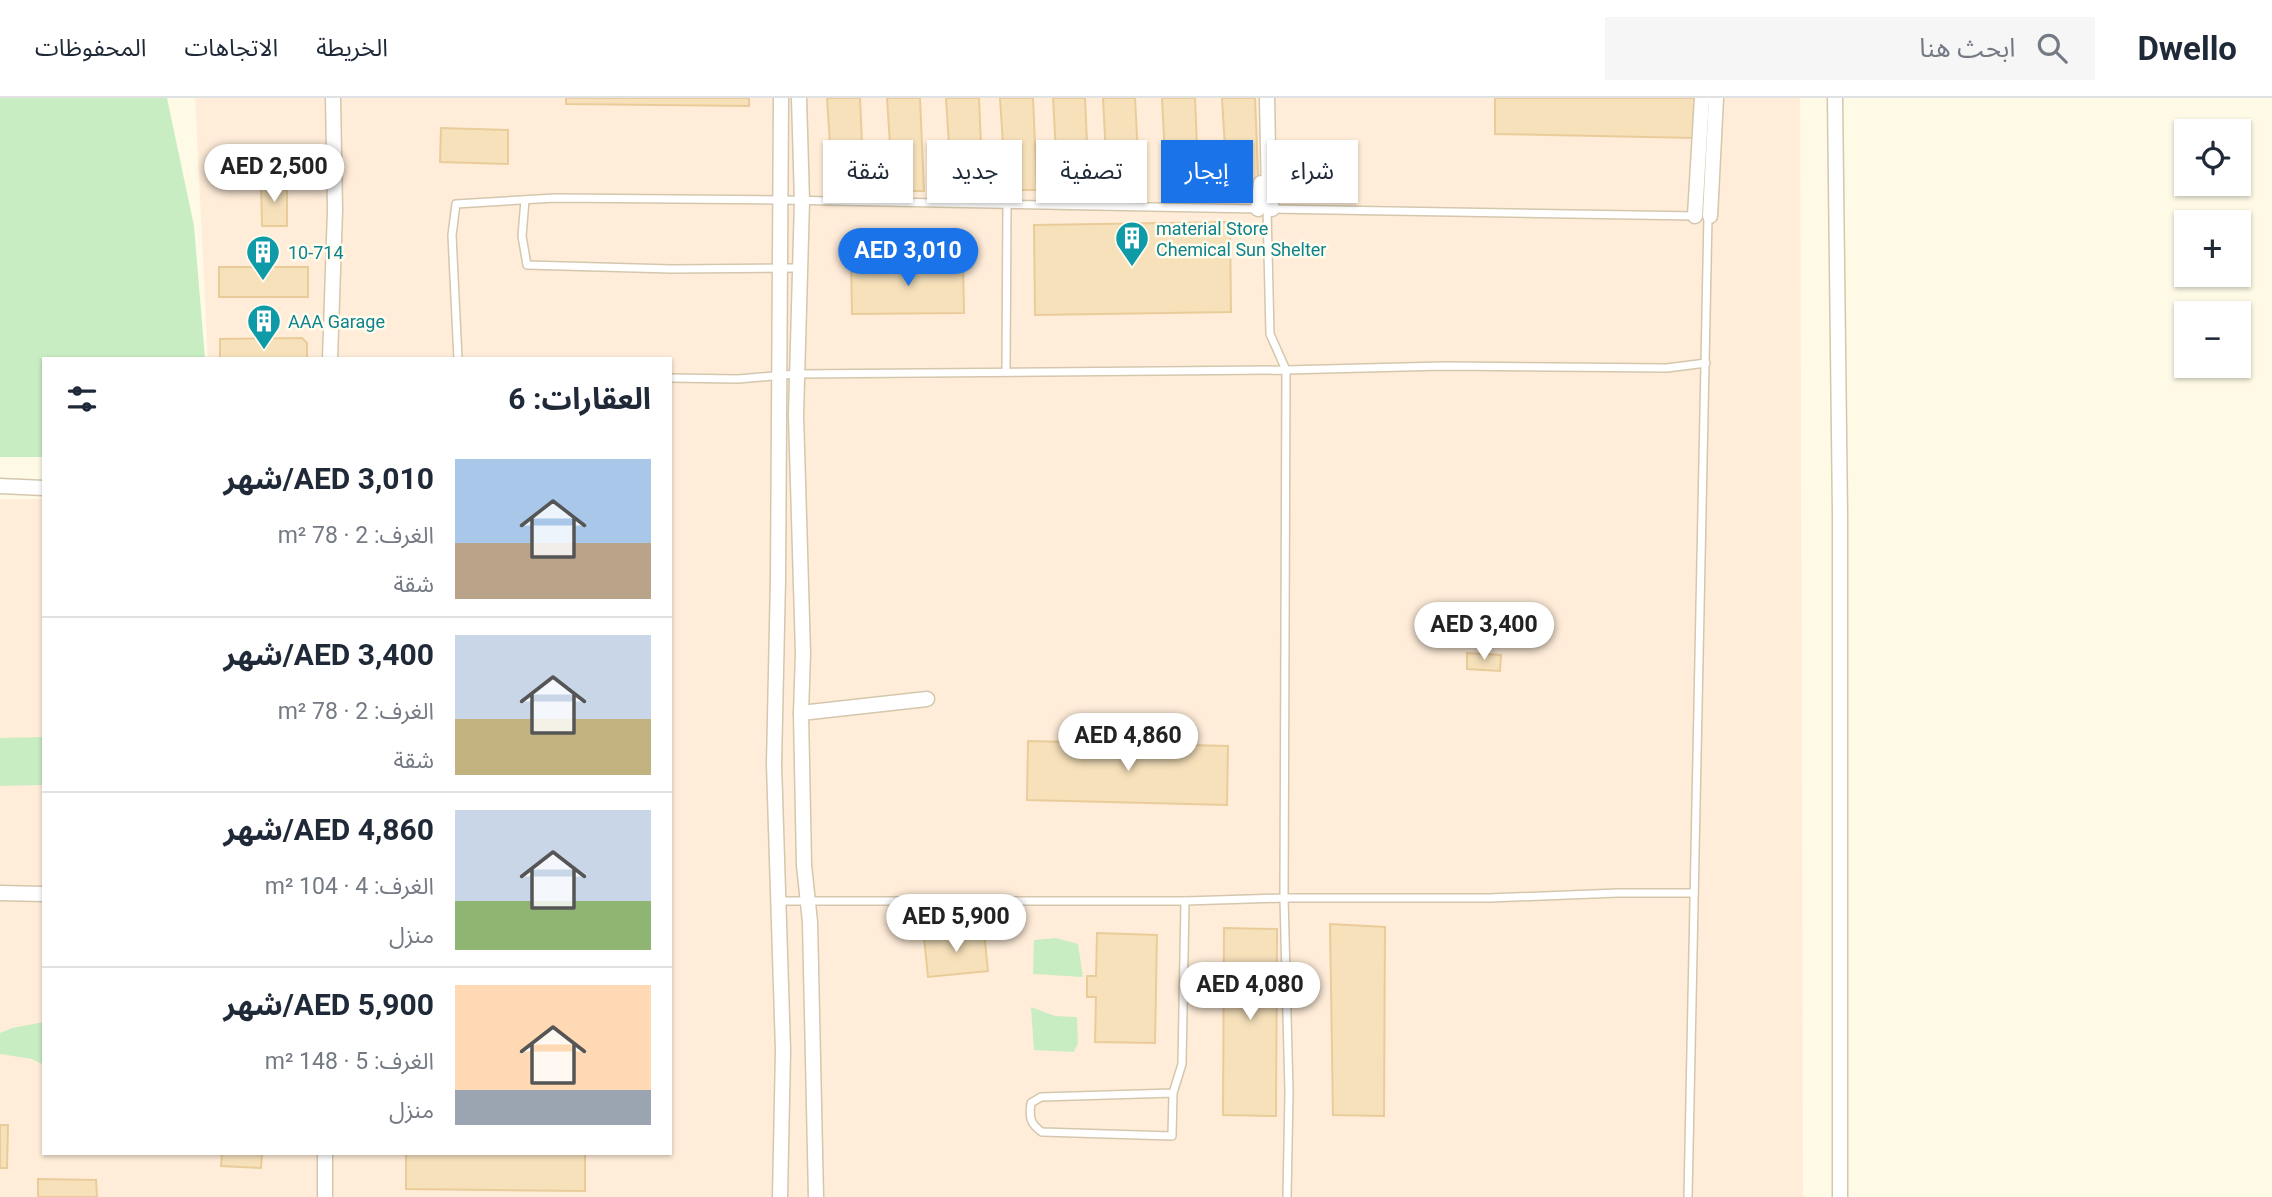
<!DOCTYPE html>
<html lang="ar">
<head>
<meta charset="utf-8">
<style>
  body { margin:0; font-family:Roboto,"Noto Sans Arabic",sans-serif; background:#f6f6f7; color:#1f2937; direction:rtl; height:100vh; display:flex; flex-direction:column; font-size:26px; white-space:nowrap }
  * { box-sizing:border-box; margin:0 }
  p { font-size:23px; color:#747a83 }
  .icon { flex:none; width:38px; height:38px; fill:none; stroke:currentColor; stroke-width:2; stroke-linecap:round; stroke-linejoin:round }
  .map { position:relative; flex:1; overflow:hidden; direction:ltr }
  .sheet { position:absolute; left:42px; top:259px; width:630px; height:798px; display:flex; flex-direction:column; background:#fff; border-radius:0px; box-shadow:0 2px 5px #0004; direction:rtl }
  .sheet>* { flex:none }
  .guide { position:absolute; left:693px; top:42px; width:665px; height:63px; direction:rtl; display:flex; gap:14px }
  .controls { position:absolute; left:2174px; top:21px; display:grid; gap:14px }
  .controls a { display:grid; place-items:center; width:77px; height:77px; border-radius:0px; background:#fff; box-shadow:0 2px 5px #0004; font-size:35px }
  .price { position:absolute; translate:-50% -60px; padding:0 16px; border-radius:24px; background:#fff; color:#222; font-size:23px; line-height:46px; filter:drop-shadow(0 2px 4px #0008) }
  .price::after { content:''; position:absolute; left:50%; top:42px; width:21px; height:16px; margin-left:-10px; background:inherit; clip-path:polygon(0 0,100% 0,50% 100%) }
  .price.current { background:#1a73e8; color:#fff }
  ul { padding:0; list-style:none }
  li { display:flex; align-items:center; gap:21px; height:175px; padding:0 21px }
  li+li { border-top:2px solid #e0e1e3 }
  li span { display:grid; place-items:center; flex:none; width:196px; height:140px; border-radius:0px; color:#555 }
  li>.icon { margin-inline-start:auto }
  span .icon { width:84px; height:84px; fill:#fffc; stroke-width:1 }
  li b { font-size:30px }
  h2 { display:flex; justify-content:space-between; align-items:center; height:84px; padding:0 21px; font-size:30px }
  .tag { padding:0 24px; border-radius:0px; background:#fff; box-shadow:0 2px 5px #0004; font-size:24px; line-height:63px }
  .tag.current { background:#1a73e8; color:#fff }
  header { display:flex; align-items:center; gap:42px; box-sizing:border-box; height:98px; padding:0 35px; background:#fff; border-bottom:2px solid #e0e1e3 }
  header strong { font-size:33px }
  nav { display:flex; gap:38px; margin-inline-start:auto; font-size:24px }
  .search { width:490px; height:63px; background:#f6f6f7; display:flex; align-items:center; gap:18px; box-sizing:border-box; padding:0 24px; border-radius:0px; color:#747a83; font-size:26px }
  .map>svg:first-child { display:block }
  .commercial { fill:#ffedd9 }
  .green { fill:#c9edc2 }
  .building { fill:#f6e1bb; stroke:#eacc9a; stroke-width:2 }
  .lines { fill:none; stroke-linecap:round; stroke-linejoin:round }
  .service-casing { stroke:#d4c7ad; stroke-width:10 }
  .minor-casing { stroke:#d4c7ad; stroke-width:17 }
  .service { stroke:#fff; stroke-width:7 }
  .minor { stroke:#fff; stroke-width:14 }
  .labels { text-anchor:middle; dominant-baseline:central; stroke-width:5; stroke-linejoin:round; paint-order:stroke }
  .culture-label { font-size:18px; fill:#0d838f; stroke:#fffcee; text-anchor:start }
</style>
</head>
<body>
<header>
<strong>Dwello</strong>
<div class="search"><svg class="icon" aria-label="search" viewBox="0 0 24 24"><circle cx="10" cy="10" r="6"/><path d="M15 15l6 6"/></svg>ابحث هنا</div>
<nav><a>الخريطة</a><a>الاتجاهات</a><a>المحفوظات</a></nav>
</header>
<div class="map">
<svg width="2272" height="1099" viewBox="0 0 2272 1099">
  <rect width="100%" height="100%" fill="#fefae6"/>
  <path class="commercial" d="M195 0H1800L1803 1099H0V401H44V1055H670V261H208Z"/>
  <g class="green">
    <path d="M0 0H167L194 128 205 261H44V359H0Z"/>
    <path d="M44 639V687L0 688V640Z"/>
    <path d="M1056 840 1078 846 1083 879 1033 876 1034 842Z"/>
    <path d="M1031 909 1055 918 1077 919 1078 945 1074 954 1034 952Z"/>
    <path d="M44 924V967L32 961 0 956V935L12 930Z"/>
  </g>
  <g class="building">
    <path d="M566 0H749V8L566 6Z"/>
    <path d="M827 0H860L864 93H833Z"/>
    <path d="M887 0H920L924 93H893Z"/>
    <path d="M946 0H979L983 94H952Z"/>
    <path d="M1000 0H1033L1037 92H1006Z"/>
    <path d="M1053 0H1085L1089 91H1058Z"/>
    <path d="M1103 0H1135L1140 95H1108Z"/>
    <path d="M1162 0H1195L1199 100H1167Z"/>
    <path d="M1222 0H1255L1259 100H1228Z"/>
    <path d="M1495 0H1695V40L1495 36Z"/>
    <path d="M441 30 508 32V66L440 64Z"/>
    <path d="M261 85H287V128H262Z"/>
    <path d="M1230 124 1231 214 1035 217 1034 127Z"/>
    <path d="M963 163 964 215 852 216 851 164Z"/>
    <rect x="219" y="169" width="89" height="30"/>
    <path d="M302 240 307 245V261H220V241Z"/>
    <path d="M1467 555 1501 557 1500 573 1467 571Z"/>
    <path d="M1028 643 1228 648 1227 707 1027 702Z"/>
    <path d="M1330 826 1385 829 1384 1018 1333 1017Z"/>
    <path d="M1224 830 1277 831 1276 1018 1223 1017Z"/>
    <path d="M984 834 988 873 928 879 924 840Z"/>
    <path d="M1097 835 1157 837 1155 945 1095 944 1096 899H1087V878H1096Z"/>
    <path d="M0 1027H8L7 1070H0Z"/>
    <path d="M222 1055H262L261 1070 221 1068Z"/>
    <path d="M406 1055H585V1093L406 1091Z"/>
    <path d="M38 1081 96 1082 97 1099H38Z"/>
  </g>
  <g class="lines">
    <g class="service-casing">
      <g id="service">
        <path d="M525 102 522 138 527 167 672 171 800 170"/>
        <path d="M1267 111 1270 236 1286 272 1443 268 1667 270 1706 265"/>
        <path d="M1271 111 1696 118"/>
        <path d="M458 261 452 137 456 106 555 100 781 102 1259 111"/>
        <path d="M1006 274 1007 106"/>
        <path d="M670 280 738 281 796 276 1286 272 1284 800 1185 803H779"/>
        <path d="M1173 995 1172 1038 1042 1034C1030 1026 1029 1019 1031 1005L1041 999 1173 995 1182 966 1185 803"/>
        <path d="M1287 1099 1289 994 1284 800H1489L1618 795H1694"/>
        <path d="M1688 1099 1708 118"/>
      </g>
    </g>
    <g class="minor-casing">
      <g id="minor">
        <path d="M799 0 802 103 796 317 803 555 801 615"/>
        <path d="M1267 0 1269 98 1272 111"/>
        <path d="M1835 0 1840 418V1099"/>
        <path d="M1258 111 1261 85"/>
        <path d="M1695 118 1702 0"/>
        <path d="M1710 118 1716 0"/>
        <path d="M330 261 335 112 333 0"/>
        <path d="M0 388 44 390"/>
        <path d="M0 795 44 796"/>
        <path d="M325 1099V1055"/>
        <path d="M780 1099 783 952 774 666 778 481 781 0"/>
        <path d="M816 1099 810 824 804 767 801 615 927 601"/>
      </g>
    </g>
    <use href="#service" class="service"/>
    <use href="#minor" class="minor"/>
  </g>
  <defs>
    <g id="building-pin" transform="scale(1.75)"><path d="M0 17L-7.5 6A9.5 9.5 0 1 1 7.5 6Z" fill="#0f9aa8" stroke="#fffcee"/><path d="M-4-6H4V6H1V3H-1V6H-4ZM-2.5-4.3h1.7v1.8h-1.7ZM.8-4.3h1.7v1.8H.8ZM-2.5-1h1.7V.8h-1.7ZM.8-1h1.7V.8H.8Z" fill="#fff"/></g>
  </defs>
  <g fill-rule="evenodd">
    <use href="#building-pin" x="1132" y="140"/>
    <use href="#building-pin" x="263" y="154"/>
    <use href="#building-pin" x="264" y="223"/>
  </g>
  <g class="labels">
    <g class="culture-label">
      <text x="1156" y="130">material Store<tspan x="1156" dy="21">Chemical Sun Shelter</tspan></text>
      <text x="288" y="154">10-714</text>
      <text x="288" y="223">AAA Garage</text>
    </g>
  </g>
</svg>
<div class="controls">
<a><svg class="icon" aria-label="locate" viewBox="0 0 24 24"><circle cx="12" cy="12" r="6"/><path d="M12 2v4M12 18v4M2 12h4M18 12h4"/></svg></a>
<a>+</a>
<a>−</a>
</div>
<b class="price" style="left:274px;top:106px">AED 2,500</b>
<b class="price current" style="left:908px;top:190px">AED 3,010</b>
<b class="price" style="left:1484px;top:564px">AED 3,400</b>
<b class="price" style="left:1128px;top:675px">AED 4,860</b>
<b class="price" style="left:956px;top:856px">AED 5,900</b>
<b class="price" style="left:1250px;top:924px">AED 4,080</b>
<div class="guide">
<a class="tag">شراء</a>
<a class="tag current">إيجار</a>
<a class="tag">تصفية</a>
<a class="tag">جديد</a>
<a class="tag">شقة</a>
</div>
<section class="sheet">
<h2>العقارات: 6<svg class="icon" aria-label="filters" viewBox="0 0 24 24"><path d="M4 7h16M4 17h16"/><circle cx="9" cy="7" r="2"/><circle cx="15" cy="17" r="2"/></svg></h2>
<ul>
<li><span style="background:linear-gradient(#a9c7e8 60%,#b9a48a 0)"><svg class="icon" aria-label="home" viewBox="0 0 24 24"><path d="M3 11l9-7 9 7M6 9v11h12V9"/></svg></span><div><b>AED 3,010/شهر</b><p>الغرف: 2 · 78 m²</p><p>شقة</p></div></li>
<li><span style="background:linear-gradient(#c9d6e8 60%,#c2b280 0)"><svg class="icon" aria-label="home" viewBox="0 0 24 24"><path d="M3 11l9-7 9 7M6 9v11h12V9"/></svg></span><div><b>AED 3,400/شهر</b><p>الغرف: 2 · 78 m²</p><p>شقة</p></div></li>
<li><span style="background:linear-gradient(#c9d6e8 65%,#8fb573 0)"><svg class="icon" aria-label="home" viewBox="0 0 24 24"><path d="M3 11l9-7 9 7M6 9v11h12V9"/></svg></span><div><b>AED 4,860/شهر</b><p>الغرف: 4 · 104 m²</p><p>منزل</p></div></li>
<li><span style="background:linear-gradient(#ffd9b3 75%,#9aa5b1 0)"><svg class="icon" aria-label="home" viewBox="0 0 24 24"><path d="M3 11l9-7 9 7M6 9v11h12V9"/></svg></span><div><b>AED 5,900/شهر</b><p>الغرف: 5 · 148 m²</p><p>منزل</p></div></li>
</ul>
</section>
</div>
</body>
</html>
